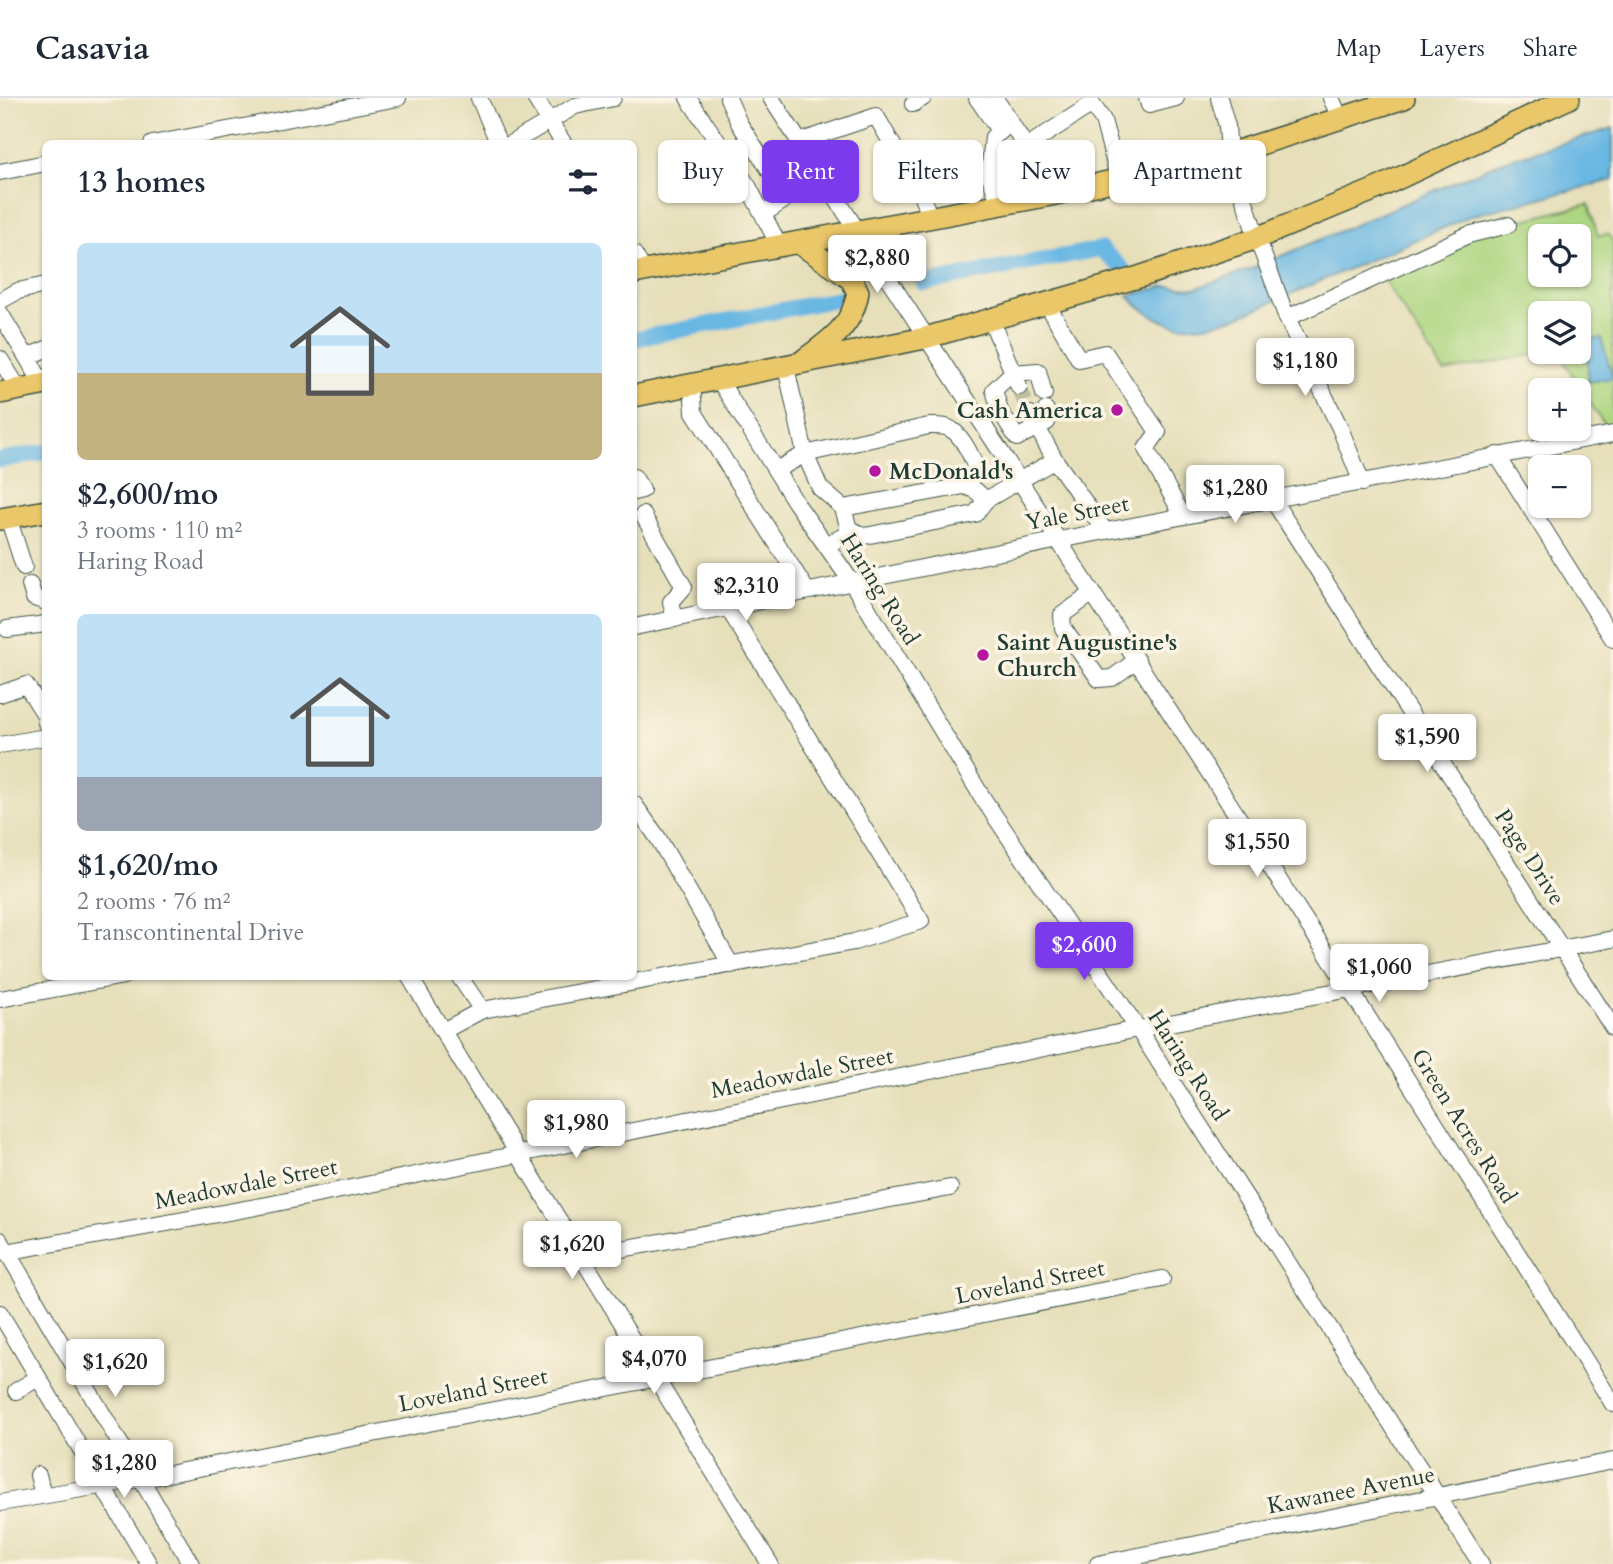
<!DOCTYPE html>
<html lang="en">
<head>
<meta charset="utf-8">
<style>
  body { margin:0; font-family:Cardo,serif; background:#f2f2f3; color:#1f2937; height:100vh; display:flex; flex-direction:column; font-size:26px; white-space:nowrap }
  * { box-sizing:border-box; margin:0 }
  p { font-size:23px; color:#747a83 }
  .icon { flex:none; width:38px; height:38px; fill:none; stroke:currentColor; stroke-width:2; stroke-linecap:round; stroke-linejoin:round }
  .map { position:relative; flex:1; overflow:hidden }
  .drawer { position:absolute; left:42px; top:42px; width:595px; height:840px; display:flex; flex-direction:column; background:#fff; border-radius:10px; box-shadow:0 2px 5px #0004 }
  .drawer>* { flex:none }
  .top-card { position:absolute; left:658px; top:42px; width:665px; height:63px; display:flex; gap:14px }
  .fabs { position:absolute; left:1528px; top:126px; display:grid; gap:14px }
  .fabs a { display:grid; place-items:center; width:63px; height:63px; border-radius:10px; background:#fff; box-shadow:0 2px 5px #0004; font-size:35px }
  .price { position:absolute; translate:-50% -60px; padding:0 16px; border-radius:7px; background:#fff; color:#222; font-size:23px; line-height:46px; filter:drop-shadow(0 2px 4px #0008) }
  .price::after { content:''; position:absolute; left:50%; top:42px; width:21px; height:16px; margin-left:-10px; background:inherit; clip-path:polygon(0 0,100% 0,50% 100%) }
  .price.selected { background:#7c3aed; color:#fff }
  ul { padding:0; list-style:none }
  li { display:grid; align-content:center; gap:14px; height:371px; padding:0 35px }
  li span { display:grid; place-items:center; height:217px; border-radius:10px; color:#555 }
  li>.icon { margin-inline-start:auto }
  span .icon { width:126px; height:126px; fill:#fffc; stroke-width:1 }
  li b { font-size:30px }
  h2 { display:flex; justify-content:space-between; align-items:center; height:84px; padding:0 35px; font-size:30px }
  .tag { padding:0 24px; border-radius:10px; background:#fff; box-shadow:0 2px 5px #0004; font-size:24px; line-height:63px }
  .tag.selected { background:#7c3aed; color:#fff }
  header { display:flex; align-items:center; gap:42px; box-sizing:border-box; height:98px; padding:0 35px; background:#fff; border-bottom:2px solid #e0e1e3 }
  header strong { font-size:33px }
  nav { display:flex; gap:38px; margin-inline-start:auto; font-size:24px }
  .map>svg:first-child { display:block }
  .green { fill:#add681; stroke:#668a5a; stroke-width:2; fill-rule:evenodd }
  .water { fill:#69b7e3; stroke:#447a8c; stroke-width:2 }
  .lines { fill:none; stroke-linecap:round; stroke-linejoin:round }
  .canal { stroke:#69b7e3; stroke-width:16 }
  .minor-tunnel { stroke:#bebf9f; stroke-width:16; stroke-dasharray:16 8; stroke-linecap:butt }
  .minor-casing { stroke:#3d5548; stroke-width:18 }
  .major-casing { stroke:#3d5548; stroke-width:24 }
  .minor { stroke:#fff; stroke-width:16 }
  .major { stroke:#eac769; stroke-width:21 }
  .poi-dot { fill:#b5179e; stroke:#fcf5e5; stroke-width:2.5 }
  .labels { text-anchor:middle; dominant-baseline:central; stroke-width:7; stroke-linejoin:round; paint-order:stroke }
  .poi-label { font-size:23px; font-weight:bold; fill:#1f3d34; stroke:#fcf5e5; text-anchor:start }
  .street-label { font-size:23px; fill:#1f3d34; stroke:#fcf5e5 }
</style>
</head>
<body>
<header>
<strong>Casavia</strong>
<nav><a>Map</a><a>Layers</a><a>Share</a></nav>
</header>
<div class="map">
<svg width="1613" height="1466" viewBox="0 0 1613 1466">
  <rect width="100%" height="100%" fill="#fcf5e5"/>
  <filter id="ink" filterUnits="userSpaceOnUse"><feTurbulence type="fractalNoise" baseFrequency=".0143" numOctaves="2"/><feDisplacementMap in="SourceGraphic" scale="14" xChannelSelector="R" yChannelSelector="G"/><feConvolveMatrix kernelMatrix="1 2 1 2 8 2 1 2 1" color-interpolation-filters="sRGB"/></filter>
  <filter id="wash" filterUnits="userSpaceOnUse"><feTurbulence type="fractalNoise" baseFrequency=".00686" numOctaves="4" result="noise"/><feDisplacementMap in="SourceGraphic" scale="28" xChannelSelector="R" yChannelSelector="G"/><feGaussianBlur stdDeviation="1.57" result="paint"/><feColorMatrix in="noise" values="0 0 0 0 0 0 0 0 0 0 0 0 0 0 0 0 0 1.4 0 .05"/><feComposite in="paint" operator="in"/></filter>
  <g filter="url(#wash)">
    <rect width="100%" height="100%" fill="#e6dfba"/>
    <path class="green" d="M1589 106 1598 138 1608 136 1613 143V327L1605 328 1558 254H1578V215H1540V254H1546L1444 274 1379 175 1505 117 1516 124ZM1540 138H1578V177H1540Z"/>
    <g class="water">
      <path d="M1613 30V82L1473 117 1238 219C1190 233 1166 235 1128 198L1165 188 1196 190 1251 171 1506 62Z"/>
      <path d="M1601 240 1613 280 1588 284V242Z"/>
    </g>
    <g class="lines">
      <g class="canal">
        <path d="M924 185 1101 151 1122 170"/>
        <path d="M634 241 843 200"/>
        <path d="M0 362 46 354"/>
      </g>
    </g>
  </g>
  <g filter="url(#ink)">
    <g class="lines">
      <path class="minor-tunnel" d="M1019 289 1030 316"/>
      <g class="minor-casing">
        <g id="minor">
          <path d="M479 0 499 46"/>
          <path d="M535 0 564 46"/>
          <path d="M688 0 748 88 780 149"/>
          <path d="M728 0 739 25 785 96 783 103 763 116"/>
          <path d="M771 0 1351 893 1613 1306"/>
          <path d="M977 0 1000 34"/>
          <path d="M995 0 1056 96"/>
          <path d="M1147 0 1149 7 1176 0"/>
          <path d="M1219 0 1227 28 1229 56 1257 140 1287 220 1340 330 1362 385"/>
          <path d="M1331 0 1340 20"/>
          <path d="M913 6 923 0"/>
          <path d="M799 44 876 18 922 98 930 121"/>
          <path d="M152 46 398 0"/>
          <path d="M510 46 575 8 613 0"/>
          <path d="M1026 49 1092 6 1103 22 1119 81"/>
          <path d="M0 74 46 65"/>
          <path d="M1000 107 989 76 993 39 1011 25"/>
          <path d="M634 156 644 173"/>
          <path d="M0 203 18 193 46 187"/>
          <path d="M1047 206 1079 261 1105 255 1158 334 1146 351 1183 418"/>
          <path d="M0 215 43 286"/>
          <path d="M1287 220 1468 137 1508 127"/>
          <path d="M991 222 1019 289"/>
          <path d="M27 259 46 251"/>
          <path d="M0 261 19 291"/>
          <path d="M786 269 805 356 929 328C936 328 946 327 952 332 962 338 974 361 976 373L964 388"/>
          <path d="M719 282 796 405 851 483 984 702 1138 931 1481 1466"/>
          <path d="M692 287 694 314 807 493"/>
          <path d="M1044 296 1038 273 1012 275 994 292 1000 313 1017 340 1047 324 1046 312"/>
          <path d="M1030 316 1055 362 1105 433"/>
          <path d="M1497 357 1613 541"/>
          <path d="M776 372 805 356 820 390 843 410 849 431 844 438 826 447"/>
          <path d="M634 379 642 392 634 394"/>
          <path d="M1272 401 1613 930"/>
          <path d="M843 410 964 388 975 392 986 402"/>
          <path d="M643 417 684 489 671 504 675 521"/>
          <path d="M8 419 24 469"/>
          <path d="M849 431 865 438 975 416 986 402 1055 362"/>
          <path d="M30 487 34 500 46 504"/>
          <path d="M1093 495 1062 517 1063 530 1099 581 1112 580 1137 562"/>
          <path d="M634 529 1059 442 1613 336"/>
          <path d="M7 531 46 526"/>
          <path d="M0 596 26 587 45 617 46 625"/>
          <path d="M0 647 46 639"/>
          <path d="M634 706 658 740 731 867"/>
          <path d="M409 878 770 1466"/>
          <path d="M459 878 482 912 854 844 921 823 728 510"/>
          <path d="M0 901 124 878"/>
          <path d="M443 933 482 912"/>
          <path d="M0 1142 191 1466"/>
          <path d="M0 1155 267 1107 1138 931 1613 841"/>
          <path d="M579 1159 950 1090"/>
          <path d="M0 1215 149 1466"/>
          <path d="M16 1293 38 1280"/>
          <path d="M38 1377 43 1397"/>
          <path d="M0 1405 158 1378 1162 1181"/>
          <path d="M1098 1466 1613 1363"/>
        </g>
      </g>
      <g class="major-casing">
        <g id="major">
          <path d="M799 145 851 181 858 194C853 227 831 242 805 261"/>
          <path d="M634 175 1056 96 1229 56 1404 0"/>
          <path d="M0 295 46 286"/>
          <path d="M634 298 925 240 1139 179 1257 140 1376 91 1569 0"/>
          <path d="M0 421 46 413"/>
        </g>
      </g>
      <use href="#minor" class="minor"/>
      <use href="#major" class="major"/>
    </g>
  </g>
  <g class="poi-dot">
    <circle cx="1117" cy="312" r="7"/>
    <circle cx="875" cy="373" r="7"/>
    <circle cx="983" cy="557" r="7"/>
  </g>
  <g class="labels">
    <g class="poi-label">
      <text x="1103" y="312" text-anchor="end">Cash America</text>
      <text x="889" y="373">McDonald's</text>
      <text x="997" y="544">Saint Augustine's<tspan x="997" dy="26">Church</tspan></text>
    </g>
    <g class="street-label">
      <text transform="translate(1077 415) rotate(-11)">Yale Street</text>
      <text transform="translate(880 491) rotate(58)">Haring Road</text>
      <text transform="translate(1530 759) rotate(57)">Page Drive</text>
      <text transform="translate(1188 967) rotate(57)">Haring Road</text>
      <text transform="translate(802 975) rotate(-11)">Meadowdale Street</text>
      <text transform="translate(1464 1028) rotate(58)">Green Acres Road</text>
      <text transform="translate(246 1086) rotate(-11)">Meadowdale Street</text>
      <text transform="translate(1030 1184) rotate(-11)">Loveland Street</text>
      <text transform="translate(473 1292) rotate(-11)">Loveland Street</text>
      <text transform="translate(1351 1392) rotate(-11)">Kawanee Avenue</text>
    </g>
  </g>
</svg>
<div class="fabs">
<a><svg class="icon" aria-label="locate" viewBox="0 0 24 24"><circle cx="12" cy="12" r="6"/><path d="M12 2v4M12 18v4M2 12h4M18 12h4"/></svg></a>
<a><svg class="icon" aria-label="layers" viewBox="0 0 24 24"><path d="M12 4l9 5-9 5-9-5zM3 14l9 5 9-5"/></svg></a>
<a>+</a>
<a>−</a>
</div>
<b class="price" style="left:877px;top:197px">$2,880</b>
<b class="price" style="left:1305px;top:300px">$1,180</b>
<b class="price" style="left:1235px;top:427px">$1,280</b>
<b class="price" style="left:746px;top:525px">$2,310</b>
<b class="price" style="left:1427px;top:676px">$1,590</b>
<b class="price" style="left:1257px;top:781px">$1,550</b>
<b class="price selected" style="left:1084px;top:884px">$2,600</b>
<b class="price" style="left:1379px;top:906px">$1,060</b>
<b class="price" style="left:576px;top:1062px">$1,980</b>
<b class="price" style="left:572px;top:1183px">$1,620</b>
<b class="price" style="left:654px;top:1298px">$4,070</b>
<b class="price" style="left:115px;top:1301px">$1,620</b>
<b class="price" style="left:124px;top:1402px">$1,280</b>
<div class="top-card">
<a class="tag">Buy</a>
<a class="tag selected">Rent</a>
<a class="tag">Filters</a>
<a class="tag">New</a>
<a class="tag">Apartment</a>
</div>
<section class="drawer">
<h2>13 homes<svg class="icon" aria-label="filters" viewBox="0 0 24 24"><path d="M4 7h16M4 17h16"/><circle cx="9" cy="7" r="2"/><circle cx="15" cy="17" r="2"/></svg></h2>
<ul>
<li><span style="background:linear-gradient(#bfe0f5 60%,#c2b280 0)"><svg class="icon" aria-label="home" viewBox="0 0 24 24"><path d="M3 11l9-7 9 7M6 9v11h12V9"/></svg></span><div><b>$2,600/mo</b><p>3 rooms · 110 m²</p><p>Haring Road</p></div></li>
<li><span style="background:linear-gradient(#bfe0f5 75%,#9aa5b1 0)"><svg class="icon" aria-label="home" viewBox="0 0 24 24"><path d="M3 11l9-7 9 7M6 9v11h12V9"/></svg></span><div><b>$1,620/mo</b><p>2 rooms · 76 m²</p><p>Transcontinental Drive</p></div></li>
</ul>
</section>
</div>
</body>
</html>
